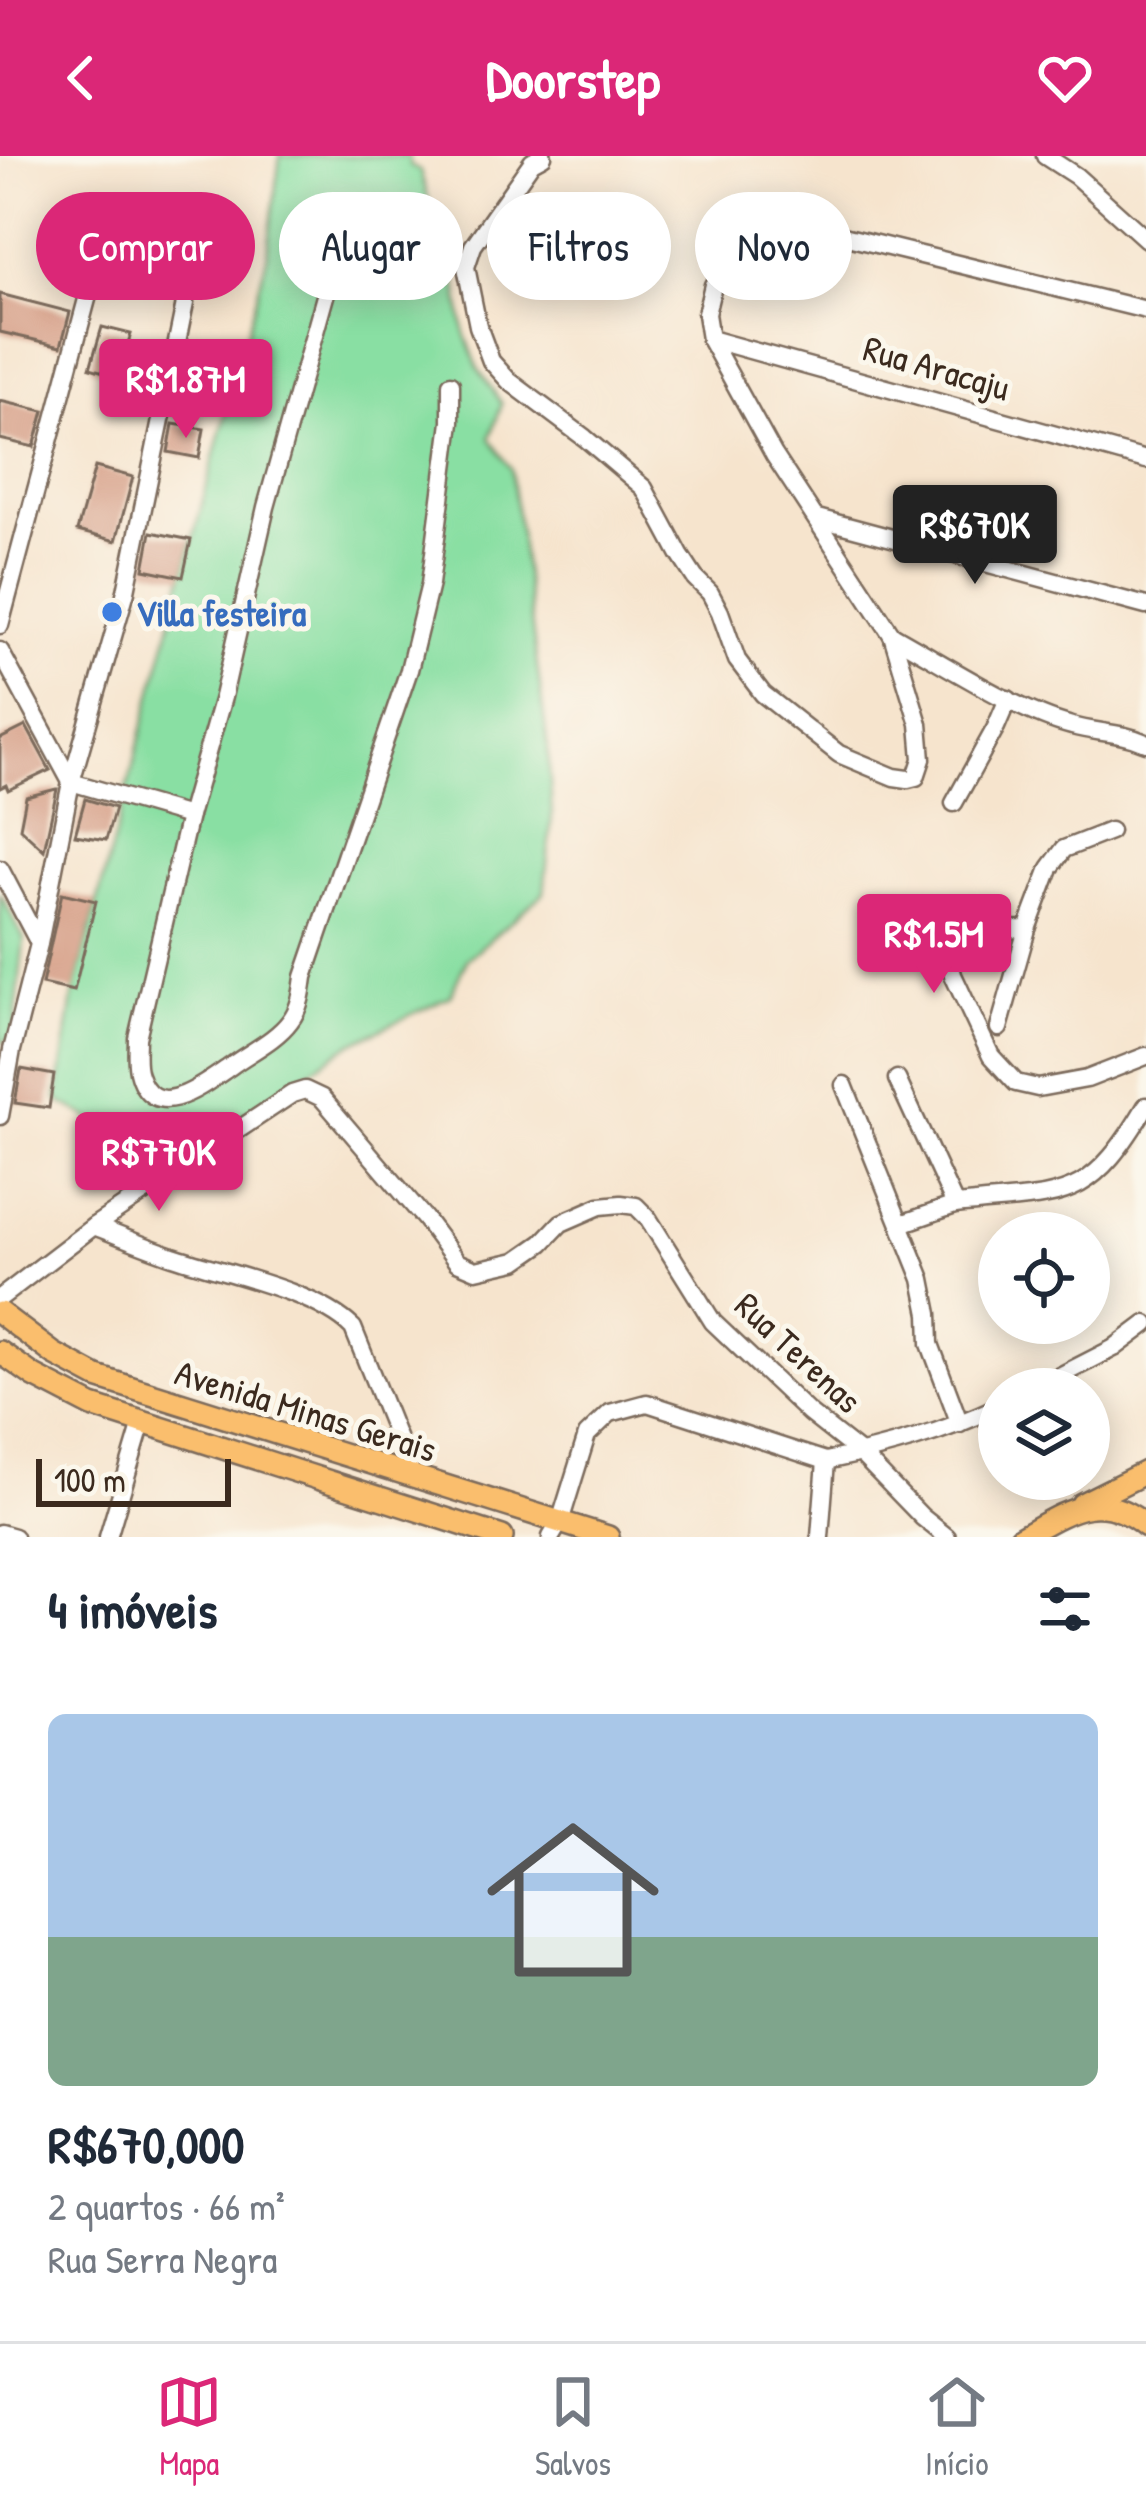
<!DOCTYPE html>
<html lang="pt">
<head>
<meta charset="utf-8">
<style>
  body { margin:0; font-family:"Patrick Hand",sans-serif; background:#f2f2f3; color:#1f2937; height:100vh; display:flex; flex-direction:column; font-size:45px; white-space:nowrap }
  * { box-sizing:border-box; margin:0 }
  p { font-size:39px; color:#747a83 }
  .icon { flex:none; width:66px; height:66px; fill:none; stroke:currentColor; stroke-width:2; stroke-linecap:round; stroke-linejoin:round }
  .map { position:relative; height:1381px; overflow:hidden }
  .drawer { display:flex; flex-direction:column; background:#fff; flex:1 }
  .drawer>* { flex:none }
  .top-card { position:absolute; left:36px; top:36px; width:1074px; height:108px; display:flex; gap:24px }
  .buttons { position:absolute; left:978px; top:1056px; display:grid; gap:24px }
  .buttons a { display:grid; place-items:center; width:132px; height:132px; border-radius:50%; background:#fff; box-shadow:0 6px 30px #0003; font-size:60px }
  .scale { position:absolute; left:36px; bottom:30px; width:195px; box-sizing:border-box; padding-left:12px; border:6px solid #3b2a1e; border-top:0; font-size:33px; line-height:42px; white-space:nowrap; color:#3b2a1e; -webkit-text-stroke:9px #fbf7ec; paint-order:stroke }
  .price { position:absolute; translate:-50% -102px; padding:0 27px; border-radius:12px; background:#db2777; color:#fff; font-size:39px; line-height:78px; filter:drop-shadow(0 3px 6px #0008) }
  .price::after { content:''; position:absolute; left:50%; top:72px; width:36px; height:27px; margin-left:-18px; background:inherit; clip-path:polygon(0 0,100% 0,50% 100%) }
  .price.selected { background:#222; color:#fff }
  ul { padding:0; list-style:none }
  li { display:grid; align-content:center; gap:24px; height:636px; padding:0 48px }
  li+li { border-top:3px solid #e0e1e3 }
  li span { display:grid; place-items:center; height:372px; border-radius:18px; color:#555 }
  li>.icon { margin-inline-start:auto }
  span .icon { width:216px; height:216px; fill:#fffc; stroke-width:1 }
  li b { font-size:51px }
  h2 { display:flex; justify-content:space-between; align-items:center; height:144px; padding:0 48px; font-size:51px }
  .tag { padding:0 42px; border-radius:54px; background:#fff; box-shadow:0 6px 30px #0003; font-size:42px; line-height:108px }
  .tag.selected { background:#db2777; color:#fff }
  header { display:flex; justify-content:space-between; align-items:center; height:156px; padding:0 48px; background:#db2777; color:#fff; font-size:54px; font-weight:700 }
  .tabs { display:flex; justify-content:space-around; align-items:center; height:168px; border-top:3px solid #e0e1e3; background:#fff; font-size:33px; color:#747a83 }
  .tabs a { display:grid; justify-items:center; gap:6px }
  .tabs .selected { color:#db2777 }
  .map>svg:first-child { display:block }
  .green { fill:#89dfa3; stroke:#628460; stroke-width:3 }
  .building { fill:#d2947b }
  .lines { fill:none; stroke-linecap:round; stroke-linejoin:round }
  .minor-casing { stroke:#7c6b5b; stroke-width:21 }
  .major-casing { stroke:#7c6b5b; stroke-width:26 }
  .minor { stroke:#fff; stroke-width:16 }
  .major { stroke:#fabe6d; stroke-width:21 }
  .shop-dot { fill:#3f7fe0; stroke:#fbf7ec; stroke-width:4.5 }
  .labels { text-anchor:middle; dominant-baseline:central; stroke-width:10; stroke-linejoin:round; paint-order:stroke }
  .street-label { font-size:36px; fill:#3b2a1e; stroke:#fbf7ec }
  .shop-label { font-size:36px; font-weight:bold; fill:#366cbe; stroke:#fbf7ec; text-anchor:start }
</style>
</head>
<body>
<header><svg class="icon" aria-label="back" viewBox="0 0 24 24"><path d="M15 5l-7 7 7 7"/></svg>Doorstep<svg class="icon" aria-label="heart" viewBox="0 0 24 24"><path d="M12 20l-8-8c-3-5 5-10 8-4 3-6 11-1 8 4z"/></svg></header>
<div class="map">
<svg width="1146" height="1381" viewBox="0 0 1146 1381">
  <rect width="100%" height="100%" fill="#fbf7ec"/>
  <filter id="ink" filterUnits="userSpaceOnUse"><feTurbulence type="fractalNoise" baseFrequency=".00833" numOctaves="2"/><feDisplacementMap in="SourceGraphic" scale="24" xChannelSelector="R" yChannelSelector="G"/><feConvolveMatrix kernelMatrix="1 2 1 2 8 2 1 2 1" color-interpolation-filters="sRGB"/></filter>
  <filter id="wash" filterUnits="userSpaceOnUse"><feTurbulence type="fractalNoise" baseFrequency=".004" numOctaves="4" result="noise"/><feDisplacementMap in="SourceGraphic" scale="48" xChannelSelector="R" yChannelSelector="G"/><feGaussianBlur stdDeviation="2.7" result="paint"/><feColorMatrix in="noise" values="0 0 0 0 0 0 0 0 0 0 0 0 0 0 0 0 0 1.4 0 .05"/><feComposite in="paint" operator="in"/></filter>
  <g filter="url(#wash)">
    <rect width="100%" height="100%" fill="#f6e4cd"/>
    <g class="green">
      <path d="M280 0H409L410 10 420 15 435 64 451 91 464 174 478 212 502 248 490 282 511 313 548 592 552 660 544 737 467 803 450 840 352 887 170 1007 57 944 74 835 267 101Z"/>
      <path d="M0 737 24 783 14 877 8 884 0 887Z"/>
    </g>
    <g id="blocks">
      <g class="building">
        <path d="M200 57 215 80 176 104 164 80Z"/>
        <path d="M0 138 70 156 61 190 0 176Z"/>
        <path d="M102 171 131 178 117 220 90 212Z"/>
        <path d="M0 245 44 255 34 291 0 283Z"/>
        <path d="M173 268 204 273 199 302 168 296Z"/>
        <path d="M95 311 133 321 116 385 77 375Z"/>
        <path d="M151 376 191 384 183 421 144 413Z"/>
        <path d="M26 570 50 614 8 634 6 629 0 632V583Z"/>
        <path d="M56 633H57L44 694 20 672 26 641Z"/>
        <path d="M85 643 115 652 106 684 75 679Z"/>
        <path d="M62 737 96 745 74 835 42 828Z"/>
        <path d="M21 913 54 919 49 952 15 947Z"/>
      </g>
    </g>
  </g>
  <g filter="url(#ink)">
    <use href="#blocks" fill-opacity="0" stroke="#7c6b5b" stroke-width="3"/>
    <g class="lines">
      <g class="minor-casing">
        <g id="minor">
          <path d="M543 0 532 6 473 90 466 111 478 170 491 205 509 225 585 282 644 332 680 399 695 422 710 437 720 456 737 504 763 538 839 598 894 621 908 623 916 621 922 603 919 568 892 479 774 299 710 183 706 158 713 129 729 102 751 85 783 75 831 77 1146 154"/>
          <path d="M1045 0 1076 20 1146 83"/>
          <path d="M330 89 327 133 266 351 223 541 189 660 137 882C137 894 135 908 139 919 155 970 207 926 231 910 250 896 276 884 290 865 300 852 302 837 304 821L409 514 430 428 451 266V228"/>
          <path d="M710 183 1146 304"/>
          <path d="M817 362 1146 450"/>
          <path d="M0 469 110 57H125L141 65 185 147 126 435 71 626 39 788 12 894 0 960"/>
          <path d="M892 479C943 507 1017 556 1072 570 1097 577 1122 576 1146 587"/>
          <path d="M0 495 71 626 189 660"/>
          <path d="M954 647 996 571 1008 543"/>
          <path d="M1110 675 1064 693 1050 712 1027 773 983 774 958 790 950 804 953 819 991 900 1016 927 1038 932 1087 923 1146 900"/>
          <path d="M0 713 39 787"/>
          <path d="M999 872 1027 773"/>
          <path d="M897 923 955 1049C1062 1037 1086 1052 1146 950"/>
          <path d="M844 929 922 1123 929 1158 930 1188 960 1268"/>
          <path d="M901 1068 955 1049"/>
          <path d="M94 1070C120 1080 146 1091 173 1100 224 1117 316 1135 353 1172L413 1321"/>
          <path d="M0 1142 94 1070 292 938 305 934 322 942 425 1063 457 1106 476 1114 516 1105 542 1087 561 1067 600 1050 621 1048 636 1050 648 1062 713 1166 809 1257 861 1298 922 1361 947 1381"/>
          <path d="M1034 1233 1114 1192 1146 1168"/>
          <path d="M826 1305C887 1292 943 1277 999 1250"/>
          <path d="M0 1377 14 1381"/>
          <path d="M108 1381 142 1267"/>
          <path d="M551 1381 560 1366 587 1279 610 1257 647 1247 826 1305"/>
          <path d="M820 1381 826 1305"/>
        </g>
      </g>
      <g class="major-casing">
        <g id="major">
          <path d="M0 1157 54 1198 97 1221 608 1381"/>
          <path d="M0 1196 34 1220 92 1250 502 1381"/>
          <path d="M1082 1348 1146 1316"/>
          <path d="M1021 1381C1066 1356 1099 1331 1146 1370"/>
        </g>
      </g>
      <use href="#minor" class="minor"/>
      <use href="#major" class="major"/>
    </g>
  </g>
  <circle class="shop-dot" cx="112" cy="456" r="12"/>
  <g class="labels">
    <g class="street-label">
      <text transform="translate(937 211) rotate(16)">Rua Aracaju</text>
      <text transform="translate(799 1196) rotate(43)">Rua Terenas</text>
      <text transform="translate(306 1254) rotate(17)">Avenida Minas Gerais</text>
    </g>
    <g class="shop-label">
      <text x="136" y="456">Villa festeira</text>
    </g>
  </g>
</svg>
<div class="buttons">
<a><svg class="icon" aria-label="locate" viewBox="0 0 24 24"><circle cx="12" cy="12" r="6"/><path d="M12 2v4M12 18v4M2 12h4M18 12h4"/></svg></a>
<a><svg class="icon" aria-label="layers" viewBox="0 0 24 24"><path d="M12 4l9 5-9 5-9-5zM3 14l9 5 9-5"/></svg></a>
</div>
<div class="scale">100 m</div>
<b class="price" style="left:186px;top:285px">R$1.87M</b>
<b class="price selected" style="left:975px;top:431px">R$670K</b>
<b class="price" style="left:934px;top:840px">R$1.5M</b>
<b class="price" style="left:159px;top:1058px">R$770K</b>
<div class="top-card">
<a class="tag selected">Comprar</a>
<a class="tag">Alugar</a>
<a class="tag">Filtros</a>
<a class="tag">Novo</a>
</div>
</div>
<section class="drawer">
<h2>4 imóveis<svg class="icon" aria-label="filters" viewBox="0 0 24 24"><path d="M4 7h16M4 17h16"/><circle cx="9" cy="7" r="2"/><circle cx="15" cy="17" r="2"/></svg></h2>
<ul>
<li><span style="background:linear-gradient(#a9c7e8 60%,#7fa58c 0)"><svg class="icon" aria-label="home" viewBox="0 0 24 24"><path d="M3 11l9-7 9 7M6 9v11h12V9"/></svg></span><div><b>R$670,000</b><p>2 quartos · 66 m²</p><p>Rua Serra Negra</p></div></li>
</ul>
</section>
<nav class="tabs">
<a class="selected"><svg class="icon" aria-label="map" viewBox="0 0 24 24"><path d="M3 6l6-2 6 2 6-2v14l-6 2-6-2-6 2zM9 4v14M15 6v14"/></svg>Mapa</a>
<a><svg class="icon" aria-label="saved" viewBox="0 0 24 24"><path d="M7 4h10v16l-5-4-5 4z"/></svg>Salvos</a>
<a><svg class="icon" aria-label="home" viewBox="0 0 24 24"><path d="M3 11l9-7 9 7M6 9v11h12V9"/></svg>Início</a>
</nav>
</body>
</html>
